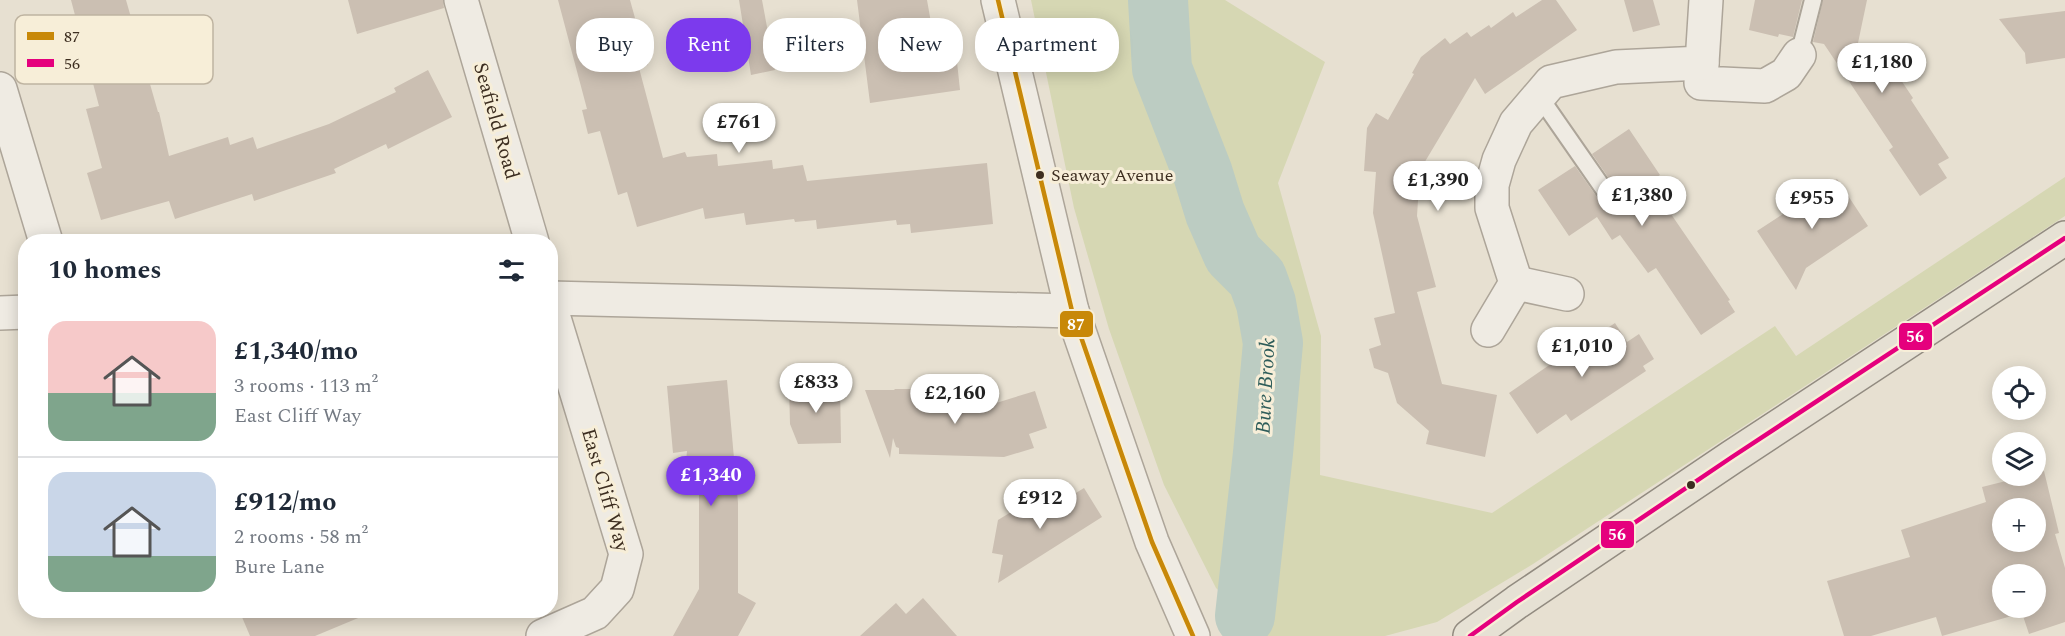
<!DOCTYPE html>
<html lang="en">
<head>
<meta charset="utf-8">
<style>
  body { margin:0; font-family:Spectral,serif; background:#f2f2f3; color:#1f2937; height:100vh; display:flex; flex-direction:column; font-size:22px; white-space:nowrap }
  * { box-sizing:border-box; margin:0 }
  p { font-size:20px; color:#747a83 }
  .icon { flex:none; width:33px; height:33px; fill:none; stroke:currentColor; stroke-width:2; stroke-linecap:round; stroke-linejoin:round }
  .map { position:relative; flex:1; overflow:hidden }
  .side { position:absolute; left:18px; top:234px; width:540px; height:384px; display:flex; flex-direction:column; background:#fff; border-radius:24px; box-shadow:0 3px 15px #0003 }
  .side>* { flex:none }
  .guide { position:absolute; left:576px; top:18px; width:570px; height:54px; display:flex; gap:12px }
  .controls { position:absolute; left:1992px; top:366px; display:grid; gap:12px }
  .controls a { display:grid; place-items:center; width:54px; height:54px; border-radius:50%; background:#fff; box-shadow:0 3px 15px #0003; font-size:30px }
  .price { position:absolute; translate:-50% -51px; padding:0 14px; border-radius:21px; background:#fff; color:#222; font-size:20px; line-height:39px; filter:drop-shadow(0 2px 3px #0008) }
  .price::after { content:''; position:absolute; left:50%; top:36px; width:18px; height:14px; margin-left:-9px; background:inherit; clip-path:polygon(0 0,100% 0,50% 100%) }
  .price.selected { background:#7c3aed; color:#fff }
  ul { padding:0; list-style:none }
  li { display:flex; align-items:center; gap:18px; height:150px; padding:0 30px }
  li+li { border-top:2px solid #e0e1e3 }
  li span { display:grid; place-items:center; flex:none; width:168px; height:120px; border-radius:18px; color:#555 }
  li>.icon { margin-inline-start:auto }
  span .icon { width:72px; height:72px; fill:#fffc; stroke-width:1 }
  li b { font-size:26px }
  h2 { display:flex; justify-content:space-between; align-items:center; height:72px; padding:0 30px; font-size:26px }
  .tag { padding:0 21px; border-radius:24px; background:#fff; box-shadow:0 3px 15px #0003; font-size:21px; line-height:54px }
  .tag.selected { background:#7c3aed; color:#fff }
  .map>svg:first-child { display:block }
  .green { fill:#d6d7b3 }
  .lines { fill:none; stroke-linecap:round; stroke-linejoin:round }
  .river { stroke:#bcccc2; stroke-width:60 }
  .building { fill:#cbbfb2; fill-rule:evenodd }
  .service-casing { stroke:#ada599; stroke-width:20 }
  .minor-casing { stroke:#ada599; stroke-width:36 }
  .tertiary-casing { stroke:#ada599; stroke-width:36 }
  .primary-casing { stroke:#928b80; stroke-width:36 }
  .service { stroke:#efebe3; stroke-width:16 }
  .minor { stroke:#efebe3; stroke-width:33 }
  .tertiary { stroke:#efebe3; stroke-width:33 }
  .primary { stroke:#e6e1d4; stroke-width:33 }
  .bus-1-casing { stroke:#f7eed8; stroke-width:9 }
  .bus-2-casing { stroke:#f7eed8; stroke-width:9 }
  .bus-1 { stroke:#c88808; stroke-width:4.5 }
  .bus-2 { stroke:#e5007d; stroke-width:4.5 }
  .bus-dot { fill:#3d2e20; stroke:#f7eed8; stroke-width:2 }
  .labels { text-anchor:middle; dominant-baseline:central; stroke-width:6; stroke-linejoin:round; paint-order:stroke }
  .bus-label { font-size:18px; fill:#3d2e20; stroke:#f7eed8; text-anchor:start }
  .street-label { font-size:20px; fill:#3d2e20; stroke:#f7eed8 }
  .water-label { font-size:21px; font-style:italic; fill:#2f5d5a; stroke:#f7eed8 }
  .key { fill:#f7eed8; stroke:#bfb4a1; stroke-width:1.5 }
  .key-label { font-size:16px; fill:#3d2e20 }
  .line-badge { stroke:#f7eed8; stroke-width:2 }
  .badge-label { font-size:16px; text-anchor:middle; font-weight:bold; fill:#fff }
</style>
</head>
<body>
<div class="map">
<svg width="2065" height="636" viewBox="0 0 2065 636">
  <rect width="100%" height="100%" fill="#e7e0d1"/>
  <path class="green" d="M1031 0H1225L1325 62 1278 183 1321 336 1320 475 1492 513 1775 326 1796 356 2065 177V216L1533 564 1437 622 1385 636H1266L1216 588 1164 485 1109 329 1074 208Z"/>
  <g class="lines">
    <path class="river" d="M1158 0 1162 69 1203 174 1215 213 1233 254 1257 278 1266 303 1273 343 1263 453 1245 616"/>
  </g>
  <g class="building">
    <path d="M71 0H126L158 112H159L169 156 228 137 230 145 253 137 257 149 329 124 396 92 394 88 428 70 452 117 388 149 386 144 334 169 336 173 254 201 252 194 175 219 169 201 101 220 87 173 102 168 86 109 99 106Z"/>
    <path d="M348 0H443L444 8 357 34Z"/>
    <path d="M558 0H630L648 65 639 68 663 158 685 152 687 157 717 154 718 166 772 160 773 169 803 165 807 181 987 163 993 224 911 233 910 224 897 225 896 220 817 229 816 220 795 222 794 219 746 225 744 213 705 219 703 208 637 227 627 192 618 195 600 131 588 134 582 110 587 109Z"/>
    <path d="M739 0H762L775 70 751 75Z"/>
    <path d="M857 0H927L933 34 940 33 944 64 957 62 960 90 870 103Z"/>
    <path d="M1542 0H1556L1577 30 1485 94 1475 78 1420 170 1417 216 1436 287 1417 292 1442 384 1497 395 1485 457 1426 444 1429 431 1397 403 1388 373 1374 368 1369 349 1381 345 1374 318 1395 313 1373 213 1376 172 1364 171 1367 128 1376 113 1388 120 1414 74 1412 73 1421 57 1445 38 1450 44 1467 32 1471 37 1489 25 1491 28 1513 12 1516 17Z"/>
    <path d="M1624 0H1653L1660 25 1633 32Z"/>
    <path d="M1755 0H1802L1793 37 1779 34 1778 37 1749 30Z"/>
    <path d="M1823 0H1867L1854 62 1878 46 1913 98 1911 100 1949 158 1938 164 1947 178 1920 196 1889 150 1893 147 1824 44 1813 42Z"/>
    <path d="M2065 11V58L2026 64 2025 53 1999 19Z"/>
    <path d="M1629 129 1660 175 1649 182 1730 300 1728 301 1735 312 1701 335 1656 268 1648 273 1620 235 1612 240 1597 217 1569 236 1538 190 1575 166 1604 207 1612 211 1617 210 1622 205 1621 196 1592 154Z"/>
    <path d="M1837 179 1868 226 1806 268 1796 290 1757 231Z"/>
    <path d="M1615 323 1627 342 1639 334 1654 359 1643 366 1646 371 1571 421 1566 414 1537 434 1509 393 1587 339 1588 341Z"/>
    <path d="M727 380 738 503V593L756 603 738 636H673L699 589V471L685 470 687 451 673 453 667 386Z"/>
    <path d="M840 386 841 443 798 444 790 424 789 387Z"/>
    <path d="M895 389H927L926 411 967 412 1035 391 1047 428 1029 434 1034 448 1004 457 899 454V448L896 447 893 438 890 458 865 390H894Z"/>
    <path d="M2044 471 2059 533 2055 534 2065 568V622L2029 634 2022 613 1942 636 1936 617 1871 636H1844L1827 581 1910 557 1901 530 1986 502 1982 487 2026 476H2036V473ZM2002 508H2036V542H2002ZM2002 574H2036V608H2002Z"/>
    <path d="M1084 488 1102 517 998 583 1003 555 992 553 998 520 1039 495 1048 510Z"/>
    <path d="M923 598 957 636H860L896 603 906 614Z"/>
    <path d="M239 610H375V611L315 636H250Z"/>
  </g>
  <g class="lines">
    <g class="service-casing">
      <g id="service">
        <path d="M1799 55 1813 0"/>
        <path d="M1539 96 1612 201"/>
      </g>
    </g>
    <g class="minor-casing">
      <g id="minor">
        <path d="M461 0 532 242"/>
        <path d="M1702 63 1701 83 1765 86 1786 74 1799 55"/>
        <path d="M0 89 46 242"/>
        <path d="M1516 283 1567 294"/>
        <path d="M550 298 1072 311"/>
        <path d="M0 313 26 312"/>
        <path d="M1488 330 1516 283 1492 208V185L1499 160 1516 123 1551 82 1616 67 1702 63 1706 0"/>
        <path d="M543 636 595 613 617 589 626 554 550 305"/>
      </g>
    </g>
    <g class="tertiary-casing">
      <path id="tertiary" d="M998 0 1072 311 1152 542 1193 636"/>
    </g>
    <g class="primary-casing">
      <path id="primary" d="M1470 636 1517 602 1732 457 2065 238"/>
    </g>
    <use href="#service" class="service"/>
    <use href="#minor" class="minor"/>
    <use href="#tertiary" class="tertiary"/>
    <use href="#primary" class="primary"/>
    <g class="bus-1-casing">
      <path id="bus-1" d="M998 0 1072 311 1152 542 1193 636"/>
    </g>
    <g class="bus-2-casing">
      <path id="bus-2" d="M1470 636 1517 602 1732 457 2065 238"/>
    </g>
    <use href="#bus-1" class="bus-1"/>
    <use href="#bus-2" class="bus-2"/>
  </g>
  <g class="bus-dot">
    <circle cx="1040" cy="175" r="5"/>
    <circle cx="1691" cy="485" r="5"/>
  </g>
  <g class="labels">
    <g class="bus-label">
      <text x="1051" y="175">Seaway Avenue</text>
    </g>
    <g class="street-label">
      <text transform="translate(496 121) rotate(74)">Seafield Road</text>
      <text transform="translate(605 490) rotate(74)">East Cliff Way</text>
    </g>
    <g class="water-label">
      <text transform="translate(1266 386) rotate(-87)">Bure Brook</text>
    </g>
  </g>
  <rect x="15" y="15" width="198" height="69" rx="9" class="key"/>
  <rect x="27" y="32" width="27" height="8" fill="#c88808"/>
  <rect x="27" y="59" width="27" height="8" fill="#e5007d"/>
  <g class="key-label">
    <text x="64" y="42">87</text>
    <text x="64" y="69">56</text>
  </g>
  <g class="line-badge">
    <rect x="1059" y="310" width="35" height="28" rx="6" fill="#c88808"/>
    <rect x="1898" y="322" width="35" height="29" rx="6" fill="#e5007d"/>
    <rect x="1600" y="520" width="35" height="29" rx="6" fill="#e5007d"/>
  </g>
  <g class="badge-label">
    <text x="1076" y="330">87</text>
    <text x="1915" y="342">56</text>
    <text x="1617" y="540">56</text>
  </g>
</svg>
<div class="controls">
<a><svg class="icon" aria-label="locate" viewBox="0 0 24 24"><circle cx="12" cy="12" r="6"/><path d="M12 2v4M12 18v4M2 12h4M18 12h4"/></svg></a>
<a><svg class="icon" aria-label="layers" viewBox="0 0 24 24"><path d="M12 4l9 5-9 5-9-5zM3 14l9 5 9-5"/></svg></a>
<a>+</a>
<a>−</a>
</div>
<b class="price" style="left:1882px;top:94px">£1,180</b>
<b class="price" style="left:739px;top:154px">£761</b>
<b class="price" style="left:1438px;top:212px">£1,390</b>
<b class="price" style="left:1642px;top:227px">£1,380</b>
<b class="price" style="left:1812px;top:230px">£955</b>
<b class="price" style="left:1582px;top:378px">£1,010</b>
<b class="price" style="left:816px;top:414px">£833</b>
<b class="price" style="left:955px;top:425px">£2,160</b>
<b class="price selected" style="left:711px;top:507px">£1,340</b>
<b class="price" style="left:1040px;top:530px">£912</b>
<div class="guide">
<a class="tag">Buy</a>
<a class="tag selected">Rent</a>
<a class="tag">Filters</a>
<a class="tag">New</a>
<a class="tag">Apartment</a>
</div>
<section class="side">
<h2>10 homes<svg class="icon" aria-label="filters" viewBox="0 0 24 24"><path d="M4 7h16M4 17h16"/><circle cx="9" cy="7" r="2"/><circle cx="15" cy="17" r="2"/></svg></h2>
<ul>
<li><span style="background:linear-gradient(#f6c9c9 60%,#7fa58c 0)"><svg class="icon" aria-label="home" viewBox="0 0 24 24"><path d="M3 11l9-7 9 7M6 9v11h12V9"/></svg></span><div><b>£1,340/mo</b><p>3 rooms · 113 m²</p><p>East Cliff Way</p></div></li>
<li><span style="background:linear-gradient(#c9d6e8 70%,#7fa58c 0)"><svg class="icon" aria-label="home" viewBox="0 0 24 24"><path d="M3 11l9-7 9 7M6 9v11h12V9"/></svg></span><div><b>£912/mo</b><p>2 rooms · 58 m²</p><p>Bure Lane</p></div></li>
</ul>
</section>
</div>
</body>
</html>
